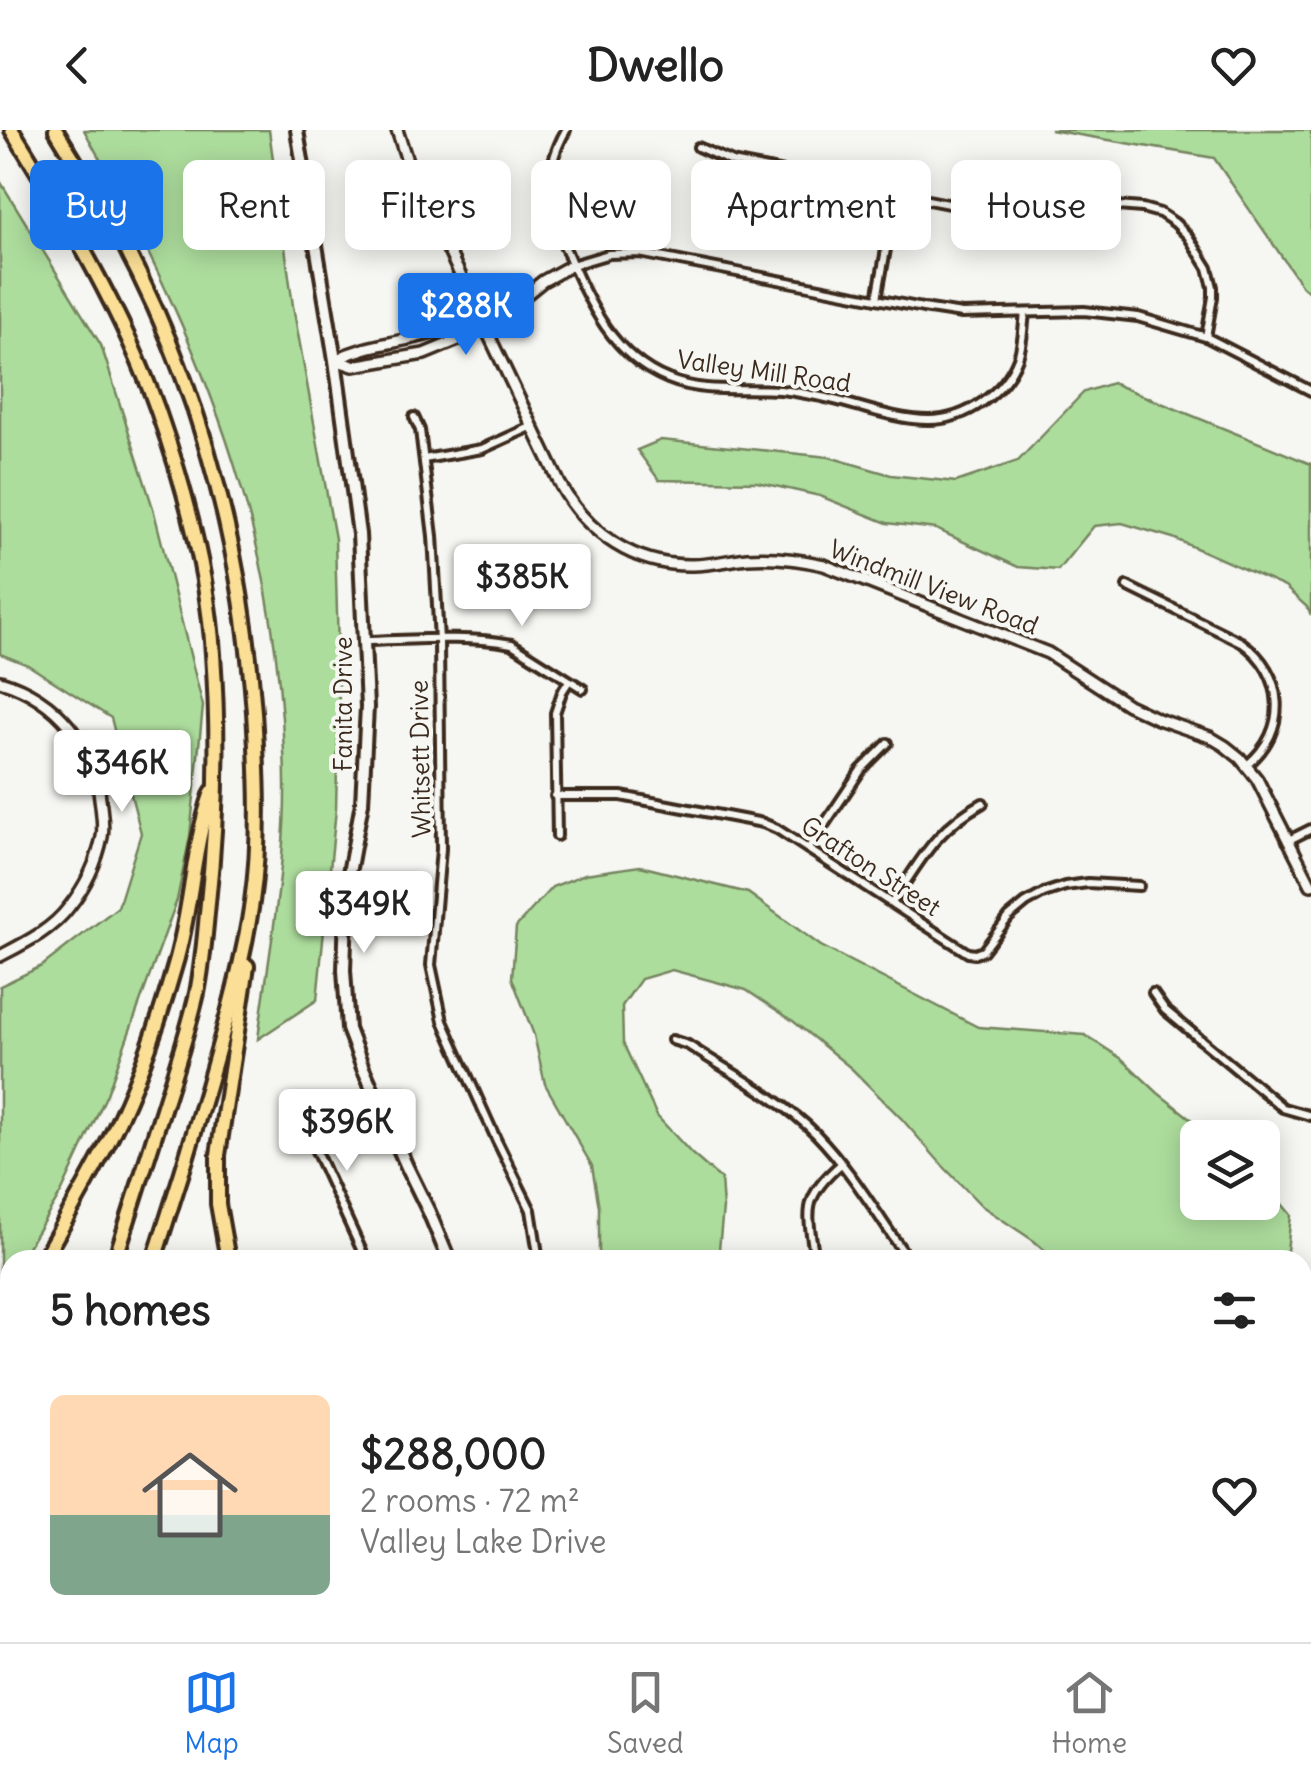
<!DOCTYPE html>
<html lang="en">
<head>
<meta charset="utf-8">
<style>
  body { margin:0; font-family:Delius,sans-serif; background:#f2f2f2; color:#222; height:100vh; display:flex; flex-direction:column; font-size:38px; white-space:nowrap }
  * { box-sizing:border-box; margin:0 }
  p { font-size:32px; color:#767676 }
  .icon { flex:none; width:55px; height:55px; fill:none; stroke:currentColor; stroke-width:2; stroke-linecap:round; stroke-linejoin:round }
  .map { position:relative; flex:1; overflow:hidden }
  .sheet { position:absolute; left:0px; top:1120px; width:1312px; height:392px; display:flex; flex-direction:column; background:#fff; border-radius:30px 30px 0 0; box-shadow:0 5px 25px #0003 }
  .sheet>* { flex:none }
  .hud { position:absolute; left:30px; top:30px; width:1252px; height:90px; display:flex; gap:20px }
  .tools { position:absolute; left:1180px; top:990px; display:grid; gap:20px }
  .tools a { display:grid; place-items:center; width:100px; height:100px; border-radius:15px; background:#fff; box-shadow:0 5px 25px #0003; font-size:50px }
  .price { position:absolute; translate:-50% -85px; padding:0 22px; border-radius:10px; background:#fff; color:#222; font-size:32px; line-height:65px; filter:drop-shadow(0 2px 5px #0008) }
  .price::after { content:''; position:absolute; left:50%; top:60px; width:30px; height:22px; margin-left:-15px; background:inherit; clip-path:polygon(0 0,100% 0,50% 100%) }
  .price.selected { background:#1a73e8; color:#fff }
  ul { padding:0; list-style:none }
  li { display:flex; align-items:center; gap:30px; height:250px; padding:0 50px }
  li+li { border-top:2px solid #e0e0e0 }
  li span { display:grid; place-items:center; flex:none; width:280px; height:200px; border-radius:15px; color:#555 }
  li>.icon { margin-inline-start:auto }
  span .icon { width:120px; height:120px; fill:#fffc; stroke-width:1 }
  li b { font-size:42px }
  h2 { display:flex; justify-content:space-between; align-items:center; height:120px; padding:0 50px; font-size:42px }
  .pill { padding:0 35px; border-radius:15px; background:#fff; box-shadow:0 5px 25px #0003; font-size:35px; line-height:90px }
  .pill.selected { background:#1a73e8; color:#fff }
  header { display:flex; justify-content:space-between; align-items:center; height:130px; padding:0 50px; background:#fff; font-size:45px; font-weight:800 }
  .tab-bar { display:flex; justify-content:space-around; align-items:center; height:140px; border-top:2px solid #e0e0e0; background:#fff; font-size:28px; color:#767676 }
  .tab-bar a { display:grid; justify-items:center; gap:5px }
  .tab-bar .selected { color:#1a73e8 }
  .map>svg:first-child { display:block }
  .green { fill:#addd9d; stroke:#74845e; stroke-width:2.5 }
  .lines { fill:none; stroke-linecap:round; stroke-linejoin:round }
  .minor-casing { stroke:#3b2a1e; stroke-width:14 }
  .tertiary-casing { stroke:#3b2a1e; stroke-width:16 }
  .secondary-casing { stroke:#3b2a1e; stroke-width:18 }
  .motorway-casing { stroke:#3b2a1e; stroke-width:20 }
  .minor { stroke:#f6f6f2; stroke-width:6 }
  .tertiary { stroke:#f6f6f2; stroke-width:9 }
  .secondary { stroke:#f6f6f2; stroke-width:10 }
  .motorway { stroke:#fbdf96; stroke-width:12 }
  .labels { text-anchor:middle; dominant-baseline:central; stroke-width:8; stroke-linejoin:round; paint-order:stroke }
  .street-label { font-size:25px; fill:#3b2a1e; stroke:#f6f6f2 }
</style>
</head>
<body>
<header><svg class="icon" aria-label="back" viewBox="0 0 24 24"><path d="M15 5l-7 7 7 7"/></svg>Dwello<svg class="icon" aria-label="heart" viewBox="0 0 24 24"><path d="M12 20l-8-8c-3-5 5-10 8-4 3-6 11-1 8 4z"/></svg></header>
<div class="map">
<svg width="1311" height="1512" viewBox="0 0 1311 1512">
  <rect width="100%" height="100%" fill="#f6f6f2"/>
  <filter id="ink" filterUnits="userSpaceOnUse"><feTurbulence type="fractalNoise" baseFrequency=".01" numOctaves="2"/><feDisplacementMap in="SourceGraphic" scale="20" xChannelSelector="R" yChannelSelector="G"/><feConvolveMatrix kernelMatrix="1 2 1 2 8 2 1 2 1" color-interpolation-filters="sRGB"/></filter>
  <g filter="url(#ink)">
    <g class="green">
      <path d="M84 0H269L293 176 335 409 339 557 336 679 317 870 258 909C270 814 290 719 284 622 280 533 266 440 240 353 204 230 146 112 84 0Z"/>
      <path d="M1050 0H1311V164L1302 156 1214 28Z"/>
      <path d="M0 51 101 215 153 378 203 576 190 706 177 770 107 964 61 1063 20 1130H10V1147L0 1164V856L42 836 118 777 141 703 111 588 28 535 0 524Z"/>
      <path d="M1112 253 1311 334V485L1307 477 1285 457 1173 408 1122 393 1094 396 1058 440 1018 437 936 399 887 393 820 366 757 352 659 350 637 320 661 310 829 327 891 345 956 352 1018 331 1084 262Z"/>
      <path d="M640 736 748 763 821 816 978 897 1085 905 1122 929 1158 963 1214 1007 1198 1008V1072H1262L1263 1051 1291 1085 1286 1130H1056L1034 1111 982 1076 943 1036 901 988 852 939 793 891 746 860 672 840 641 849 622 876 623 913 657 986 692 1024 721 1049 723 1078 718 1130H602L599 1124V1077L592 1036 545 954 534 905 512 848 516 797 552 757 585 744Z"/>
      <path d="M1302 1153 1311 1163V1388L1303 1390Z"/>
    </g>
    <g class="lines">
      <g class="minor-casing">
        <g id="minor">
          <path d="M566 0C552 25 546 52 550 80 552 95 561 109 567 122 589 173 613 227 668 249 704 264 742 257 780 260 790 261 801 263 811 265 850 271 890 290 929 290 967 290 1005 262 1018 228 1023 214 1023 198 1025 183"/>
          <path d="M698 17 732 32 964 77 1093 74 1142 78 1160 83 1175 93 1188 106 1208 138 1213 157V167L1206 207"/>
          <path d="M572 135 609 124 639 123 923 178 962 184 1084 181 1138 187 1206 207 1311 261"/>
          <path d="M877 169 896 64"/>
          <path d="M414 287 420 300 433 406 439 510 441 719 431 835 443 891 497 1011 531 1080 539 1130"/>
          <path d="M424 329 482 319 533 296"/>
          <path d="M1127 456 1241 512C1286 543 1289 601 1247 635"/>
          <path d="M364 511C412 510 465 505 512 514L583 559"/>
          <path d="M555 666H621L763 693 777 699 968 823 975 824 983 821 1009 787 1026 773 1044 763 1065 756 1088 753 1139 756"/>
          <path d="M557 706 555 583 562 562 569 551"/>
          <path d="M1287 711 1311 699"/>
          <path d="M808 719 861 640 888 613"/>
          <path d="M892 773C921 730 935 699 983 673"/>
          <path d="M1153 863 1165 880 1283 978 1311 986"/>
          <path d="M672 910 688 915C731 943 780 968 816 1004 852 1041 879 1088 909 1130"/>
          <path d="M292 986 305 997 366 1130"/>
          <path d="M815 1130C808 1083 800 1069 841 1034"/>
          <path d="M487 1502 491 1512"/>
          <path d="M672 1502 697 1512"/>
          <path d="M1175 1502 1181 1512"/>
          <path d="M617 1512 642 1502"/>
        </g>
      </g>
      <g class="tertiary-casing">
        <g id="tertiary">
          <path d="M397 0 410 40 560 354C587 404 635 436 692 435 711 435 729 430 747 428 773 426 798 429 824 435L1048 523 1128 575 1158 589 1210 607 1225 616 1240 628 1257 649 1311 755"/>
          <path d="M335 230 353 236 424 224 470 205 484 193 512 176 543 151 572 135"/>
          <path d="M335 230C363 216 383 215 413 208 437 202 459 195 484 193"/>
          <path d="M0 551C57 568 96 616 101 676 102 686 104 697 102 707 97 732 85 757 69 777 52 800 25 813 0 826"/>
          <path d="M1302 1470 1311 1469"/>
          <path d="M423 1502 428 1512"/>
          <path d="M1193 1512 1204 1502"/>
        </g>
      </g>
      <g class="secondary-casing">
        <g id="secondary">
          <path d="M297 0 335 230 359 404 367 577 362 673 347 754 344 840 348 899 363 938 407 1037 429 1082 449 1130"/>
          <path d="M0 1237 10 1242"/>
          <path d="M0 1256 10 1260"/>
        </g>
      </g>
      <g class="motorway-casing">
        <g id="motorway">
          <path d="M12 0C67 89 123 182 158 281 185 358 208 442 213 524 219 607 217 690 208 773 205 803 203 833 197 863 188 902 175 941 163 979 147 1029 131 1080 115 1130"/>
          <path d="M56 0C78 37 102 73 122 111 200 257 242 418 254 582 258 644 261 710 252 772 243 834 225 895 208 956 191 1014 173 1072 154 1130"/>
          <path d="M43 1130C63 1094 84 1059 103 1022 134 964 157 899 175 835 192 779 192 718 212 662"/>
          <path d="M228 1130 218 1074V1025L247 836"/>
          <path d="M0 1212 10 1191"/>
          <path d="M0 1452 10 1393"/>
          <path d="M14 1512 16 1502"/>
          <path d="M50 1512 51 1502"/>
          <path d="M73 1512 75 1502"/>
          <path d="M88 1512 90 1502"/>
        </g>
      </g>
      <use href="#minor" class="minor"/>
      <use href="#tertiary" class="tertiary"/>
      <use href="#secondary" class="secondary"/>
      <use href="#motorway" class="motorway"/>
    </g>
  </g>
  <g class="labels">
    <g class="street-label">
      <text transform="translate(764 241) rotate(8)">Valley Mill Road</text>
      <text transform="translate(934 457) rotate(21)">Windmill View Road</text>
      <text transform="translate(343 574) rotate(-90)">Fanita Drive</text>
      <text transform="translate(420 629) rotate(-91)">Whitsett Drive</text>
      <text transform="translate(871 736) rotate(33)">Grafton Street</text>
    </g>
  </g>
</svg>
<div class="tools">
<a><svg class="icon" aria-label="layers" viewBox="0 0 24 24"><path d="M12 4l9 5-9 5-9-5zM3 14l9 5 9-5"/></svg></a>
</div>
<b class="price selected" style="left:466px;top:228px">$288K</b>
<b class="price" style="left:522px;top:499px">$385K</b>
<b class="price" style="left:122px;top:685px">$346K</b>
<b class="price" style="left:364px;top:826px">$349K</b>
<b class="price" style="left:347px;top:1044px">$396K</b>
<div class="hud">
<a class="pill selected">Buy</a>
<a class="pill">Rent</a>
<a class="pill">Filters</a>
<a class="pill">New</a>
<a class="pill">Apartment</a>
<a class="pill">House</a>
</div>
<section class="sheet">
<h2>5 homes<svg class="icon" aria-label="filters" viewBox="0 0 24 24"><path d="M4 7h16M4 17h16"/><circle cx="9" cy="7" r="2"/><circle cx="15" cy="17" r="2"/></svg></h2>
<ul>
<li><span style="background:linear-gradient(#ffd9b3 60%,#7fa58c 0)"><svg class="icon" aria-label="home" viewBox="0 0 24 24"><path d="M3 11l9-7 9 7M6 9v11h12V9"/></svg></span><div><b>$288,000</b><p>2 rooms · 72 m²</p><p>Valley Lake Drive</p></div><svg class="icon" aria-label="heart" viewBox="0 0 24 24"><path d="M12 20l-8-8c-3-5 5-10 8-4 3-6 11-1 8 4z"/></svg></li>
</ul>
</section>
</div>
<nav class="tab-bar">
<a class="selected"><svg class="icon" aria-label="map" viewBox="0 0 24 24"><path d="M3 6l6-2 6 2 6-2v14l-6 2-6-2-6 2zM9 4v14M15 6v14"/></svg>Map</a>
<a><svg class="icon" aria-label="saved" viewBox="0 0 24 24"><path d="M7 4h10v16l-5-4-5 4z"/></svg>Saved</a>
<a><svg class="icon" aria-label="home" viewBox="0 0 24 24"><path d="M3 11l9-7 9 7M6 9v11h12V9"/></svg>Home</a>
</nav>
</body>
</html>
